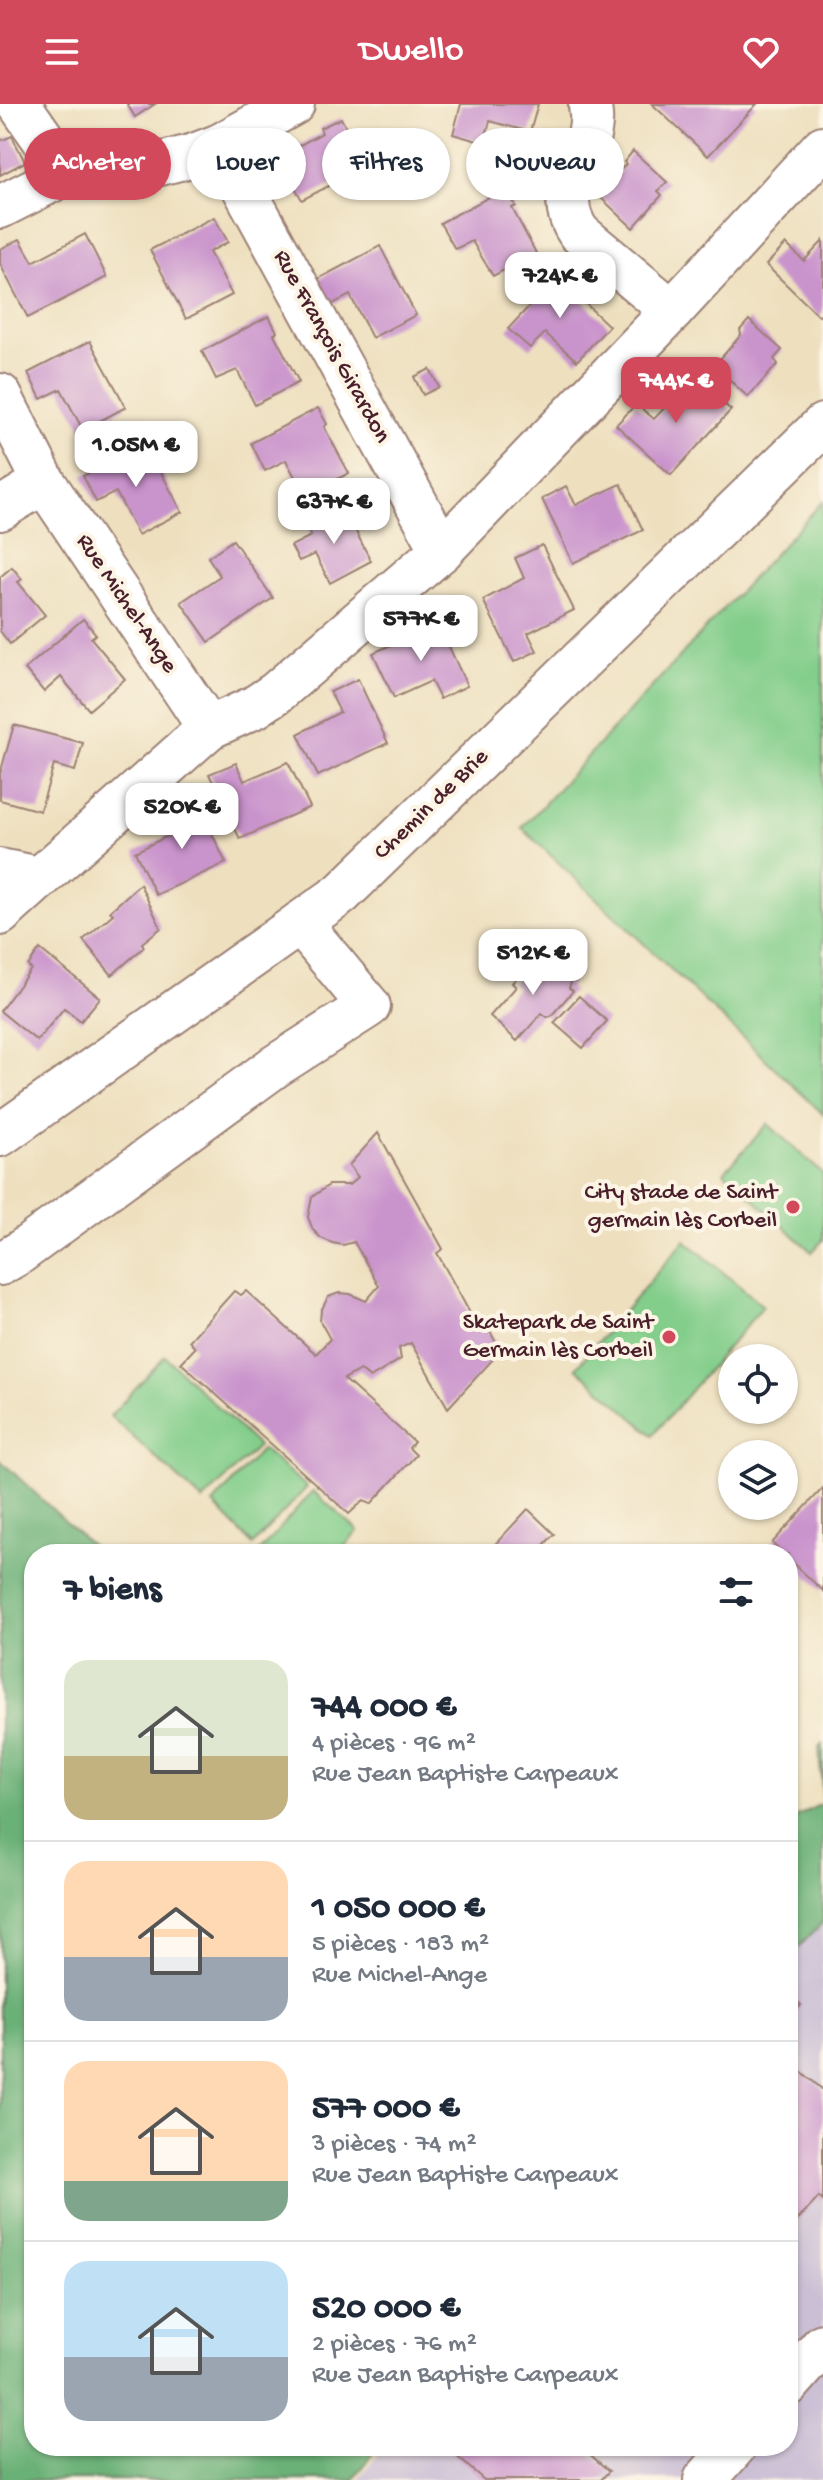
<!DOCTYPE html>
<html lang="fr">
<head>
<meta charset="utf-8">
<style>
  body { margin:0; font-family:"Gochi Hand",sans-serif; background:#f2f2f3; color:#1f2937; height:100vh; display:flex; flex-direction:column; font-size:30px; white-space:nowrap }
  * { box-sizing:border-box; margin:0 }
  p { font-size:26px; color:#747a83 }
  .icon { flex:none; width:44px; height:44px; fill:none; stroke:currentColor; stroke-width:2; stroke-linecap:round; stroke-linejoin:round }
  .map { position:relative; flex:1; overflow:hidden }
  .details { position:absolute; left:24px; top:1440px; width:774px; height:912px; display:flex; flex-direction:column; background:#fff; border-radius:32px; box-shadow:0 2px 6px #0004 }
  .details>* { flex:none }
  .hud { position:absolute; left:24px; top:24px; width:776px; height:72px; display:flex; gap:16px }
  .controls { position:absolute; left:718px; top:1240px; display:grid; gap:16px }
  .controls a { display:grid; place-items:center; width:80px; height:80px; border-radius:50%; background:#fff; box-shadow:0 2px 6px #0004; font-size:40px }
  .price { position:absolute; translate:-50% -68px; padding:0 18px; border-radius:16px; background:#fff; color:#222; font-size:26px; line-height:52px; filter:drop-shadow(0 2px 4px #0008) }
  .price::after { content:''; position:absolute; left:50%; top:48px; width:24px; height:18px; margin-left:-12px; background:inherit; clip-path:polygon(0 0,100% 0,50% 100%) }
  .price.current { background:#d1495b; color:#fff }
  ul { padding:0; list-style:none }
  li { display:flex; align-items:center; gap:24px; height:200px; padding:0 40px }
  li+li { border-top:2px solid #e0e1e3 }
  li span { display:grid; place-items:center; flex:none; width:224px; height:160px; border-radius:24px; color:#555 }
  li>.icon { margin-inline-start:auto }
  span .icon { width:96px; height:96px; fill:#fffc; stroke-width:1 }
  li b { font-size:34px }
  h2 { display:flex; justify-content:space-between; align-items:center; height:96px; padding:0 40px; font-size:34px }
  .pill { padding:0 28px; border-radius:36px; background:#fff; box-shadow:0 2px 6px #0004; font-size:28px; line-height:72px }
  .pill.current { background:#d1495b; color:#fff }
  header { display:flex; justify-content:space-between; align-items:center; height:104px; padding:0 40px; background:#d1495b; color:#fff; font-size:36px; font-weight:600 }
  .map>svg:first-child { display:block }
  .industrial { fill:#cbbfd5 }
  .green { fill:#83ce8b; stroke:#66765b; stroke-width:2 }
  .forest { fill:#6ab177; stroke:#5a6851; stroke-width:2 }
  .building { fill:#c993cc }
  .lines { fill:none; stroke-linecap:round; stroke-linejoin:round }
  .minor-casing { stroke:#9c8075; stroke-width:46 }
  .minor { stroke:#fff; stroke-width:42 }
  .poi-dot { fill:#d1495b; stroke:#fcf5e5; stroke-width:3 }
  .labels { text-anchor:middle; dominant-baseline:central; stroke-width:8; stroke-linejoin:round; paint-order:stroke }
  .street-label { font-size:24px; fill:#4a1f2b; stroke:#fcf5e5 }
  .poi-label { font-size:24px; fill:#4a1f2b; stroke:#fcf5e5; text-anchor:end }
</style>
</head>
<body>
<header><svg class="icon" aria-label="menu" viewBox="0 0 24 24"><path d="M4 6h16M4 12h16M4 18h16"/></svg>Dwello<svg class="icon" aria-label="heart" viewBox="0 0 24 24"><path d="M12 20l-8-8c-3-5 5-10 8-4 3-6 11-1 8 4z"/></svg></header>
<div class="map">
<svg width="823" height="2376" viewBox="0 0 823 2376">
  <rect width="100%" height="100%" fill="#fcf5e5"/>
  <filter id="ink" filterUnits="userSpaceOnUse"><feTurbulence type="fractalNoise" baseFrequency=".0125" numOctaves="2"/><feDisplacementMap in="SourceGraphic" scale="16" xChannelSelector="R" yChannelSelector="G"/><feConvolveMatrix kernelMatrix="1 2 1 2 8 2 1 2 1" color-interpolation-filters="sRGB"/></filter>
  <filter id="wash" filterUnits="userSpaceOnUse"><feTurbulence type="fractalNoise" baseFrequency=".006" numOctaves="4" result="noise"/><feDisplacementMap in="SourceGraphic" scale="32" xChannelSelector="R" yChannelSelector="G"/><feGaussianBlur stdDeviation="1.8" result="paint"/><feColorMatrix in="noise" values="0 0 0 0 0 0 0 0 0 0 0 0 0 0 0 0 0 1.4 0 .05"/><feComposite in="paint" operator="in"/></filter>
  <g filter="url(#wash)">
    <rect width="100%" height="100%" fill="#eee0bf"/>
    <path class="industrial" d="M823 1818V2376H359L384 2342H788V1854Z"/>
    <g class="green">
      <path d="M823 397V1010L522 724Z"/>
      <path d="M768 1020 823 1070V1136L812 1148 724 1068Z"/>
      <path d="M685 1136 763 1202 653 1331 576 1264Z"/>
      <path d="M165 1252 258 1342 203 1397 110 1312Z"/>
      <path d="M262 1345 307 1383 253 1441 213 1400Z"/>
      <path d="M313 1387 358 1427 338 1450H262L259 1448Z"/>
    </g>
    <g class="forest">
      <path d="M0 1356 100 1450H34V2342H378L354 2376H0Z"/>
      <path d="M823 1640V1818L788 1854V1717L823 1699 819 1644Z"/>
    </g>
    <g id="blocks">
      <g class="building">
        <path d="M127 0H155L135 13Z"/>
        <path d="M461 0H538L530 28 490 17 484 39 453 30Z"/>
        <path d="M652 0H757L708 52Z"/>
        <path d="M341 14 375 80 347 94 338 77 302 96 278 53 322 29 320 24Z"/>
        <path d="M12 32 25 58 0 71V37Z"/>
        <path d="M633 47 667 78 658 87 662 91 633 124 598 91 626 60 624 58Z"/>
        <path d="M506 84 516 102 512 104 536 149 493 172 472 137 455 145 440 119Z"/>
        <path d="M214 113 228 138 209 148 232 191 186 215 150 146Z"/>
        <path d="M85 130 107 173 28 214 0 160V145L20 135 33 158Z"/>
        <path d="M823 137V208L819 212 766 161 786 140 804 157Z"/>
        <path d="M380 142 416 211 372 234 350 191 329 202 316 176Z"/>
        <path d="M559 170 574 182 571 186 609 222 577 257 545 229 530 244 508 225Z"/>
        <path d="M269 212 277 228 274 230 299 278 255 301 237 266 216 275 202 247Z"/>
        <path d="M749 216 782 246 774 255 778 260 748 293 714 262 741 231 740 226Z"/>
        <path d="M90 237 126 303 83 326 61 285 41 295 28 269Z"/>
        <path d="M430 265 439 283 423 291 414 273Z"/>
        <path d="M694 273 731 306 671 371 616 321 636 300 654 315Z"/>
        <path d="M318 304 327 320 324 323 349 369 305 392 286 356 265 367 251 339Z"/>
        <path d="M146 340 182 408 138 431 116 388 96 398 83 372Z"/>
        <path d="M621 380 643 426 573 459 542 395 566 382 576 401Z"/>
        <path d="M349 404 355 418 352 420 371 457 330 479 315 450 299 457 291 442 311 432 308 426Z"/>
        <path d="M233 436 273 494 209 538 181 498 220 472 208 453Z"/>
        <path d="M542 441 574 506 528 529 537 547 514 558 483 496 524 474 515 454Z"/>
        <path d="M12 463 22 475 18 478 45 511 10 540 0 527V473Z"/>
        <path d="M436 514 467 582 440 595 431 577 394 594 373 549 420 528 417 522Z"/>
        <path d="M83 515 96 530 91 534 125 575 89 606 61 573 44 588 25 565Z"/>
        <path d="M358 575 388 639 318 672 298 630 340 608 330 588Z"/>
        <path d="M14 621 83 639 75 667 54 661 40 707 0 696V670Z"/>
        <path d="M288 658 310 703 240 735 209 670 236 659 244 677Z"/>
        <path d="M195 694 226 759 156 791 135 748 178 727 169 707Z"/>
        <path d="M140 780 161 824 142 839 144 843 112 871 83 836 113 810 110 807Z"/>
        <path d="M40 845 100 894 81 917 64 904 37 937 0 907 31 865 28 862Z"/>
        <path d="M545 852 572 876 569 884 573 887 551 912 547 913 542 909 517 937 490 912 516 883 512 879 535 853 539 855Z"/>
        <path d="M579 892 607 917 583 944 554 919Z"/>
        <path d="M378 1029 443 1145 437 1149 477 1222 485 1218 500 1246 494 1248 495 1253 448 1304 411 1239 399 1244 401 1255 370 1274 360 1266 344 1275 414 1338 409 1344 416 1351 371 1400 363 1397 349 1410 181 1259 195 1244 189 1237 234 1187 241 1191 246 1187 316 1250 330 1235 320 1217 321 1207 328 1193 339 1189 350 1190 366 1197 379 1182 354 1138 343 1141 332 1139 321 1134 313 1126 308 1113 312 1093 329 1081H349L358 1073 349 1061Z"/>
        <path d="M823 1384V1487L788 1454V1450H783L772 1439Z"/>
        <path d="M528 1405 554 1430 536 1450H486Z"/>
        <path d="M788 1889 801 1901 788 1916Z"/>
        <path d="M788 1956 823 1986V2097L819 2093 796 2118 788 2111Z"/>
        <path d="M445 2342H591L586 2347 609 2367 601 2376H484Z"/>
      </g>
    </g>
  </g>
  <g filter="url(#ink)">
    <use href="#blocks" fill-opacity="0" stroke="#9c8075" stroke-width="2"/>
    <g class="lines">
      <g class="minor-casing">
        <g id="minor">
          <path d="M19 0 67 69"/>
          <path d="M590 0C590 6 592 13 591 19 588 61 550 88 579 129L672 207"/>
          <path d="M220 41 442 446"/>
          <path d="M0 103 67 69 98 64 160 60 194 51 220 41 293 0"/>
          <path d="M0 291 44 378 209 624"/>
          <path d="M0 405 44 378"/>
          <path d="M0 766 40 774 209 624 255 603 276 589 442 446 672 207 823 43"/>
          <path d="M0 810 40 774"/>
          <path d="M0 1031 341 790 823 321"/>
          <path d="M0 1160 19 1149 274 963 369 902 300 819"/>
          <path d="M788 2281 823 2241"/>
          <path d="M705 2376 735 2342"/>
        </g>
      </g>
      <use href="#minor" class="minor"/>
    </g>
  </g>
  <g class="poi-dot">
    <circle cx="793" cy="1103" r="8"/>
    <circle cx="669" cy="1233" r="8"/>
  </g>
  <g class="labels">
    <g class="street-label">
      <text transform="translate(331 243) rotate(61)">Rue François Girardon</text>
      <text transform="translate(126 500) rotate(56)">Rue Michel-Ange</text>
      <text transform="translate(432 701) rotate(-44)">Chemin de Brie</text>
    </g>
    <g class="poi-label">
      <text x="777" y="1089">City stade de Saint<tspan x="777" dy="28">germain lès Corbeil</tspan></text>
      <text x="653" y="1219">Skatepark de Saint<tspan x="653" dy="28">Germain lès Corbeil</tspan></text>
    </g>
  </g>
</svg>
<div class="controls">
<a><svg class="icon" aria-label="locate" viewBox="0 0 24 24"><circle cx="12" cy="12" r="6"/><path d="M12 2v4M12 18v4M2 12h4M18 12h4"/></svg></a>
<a><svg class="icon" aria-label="layers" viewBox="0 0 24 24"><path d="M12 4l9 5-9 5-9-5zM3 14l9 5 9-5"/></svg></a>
</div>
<b class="price" style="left:560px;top:216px">724K €</b>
<b class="price current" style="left:676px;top:321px">744K €</b>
<b class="price" style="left:136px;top:385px">1.05M €</b>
<b class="price" style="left:334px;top:442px">637K €</b>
<b class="price" style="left:421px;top:559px">577K €</b>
<b class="price" style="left:182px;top:747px">520K €</b>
<b class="price" style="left:533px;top:893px">512K €</b>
<div class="hud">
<a class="pill current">Acheter</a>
<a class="pill">Louer</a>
<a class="pill">Filtres</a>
<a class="pill">Nouveau</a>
</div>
<section class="details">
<h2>7 biens<svg class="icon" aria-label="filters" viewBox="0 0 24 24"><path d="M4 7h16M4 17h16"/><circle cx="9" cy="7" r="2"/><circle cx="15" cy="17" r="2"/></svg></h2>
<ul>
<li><span style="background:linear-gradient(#dfe7d0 60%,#c2b280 0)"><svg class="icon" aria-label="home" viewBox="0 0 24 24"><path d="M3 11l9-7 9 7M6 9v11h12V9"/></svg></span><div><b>744 000 €</b><p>4 pièces · 96 m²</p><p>Rue Jean Baptiste Carpeaux</p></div></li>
<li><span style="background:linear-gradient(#ffd9b3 60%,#9aa5b1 0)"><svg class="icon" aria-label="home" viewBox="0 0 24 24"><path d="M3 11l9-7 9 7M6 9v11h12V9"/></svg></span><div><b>1 050 000 €</b><p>5 pièces · 183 m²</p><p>Rue Michel-Ange</p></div></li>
<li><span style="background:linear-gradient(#ffd9b3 75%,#7fa58c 0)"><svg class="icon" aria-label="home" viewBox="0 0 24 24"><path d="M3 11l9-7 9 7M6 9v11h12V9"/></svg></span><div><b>577 000 €</b><p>3 pièces · 74 m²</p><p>Rue Jean Baptiste Carpeaux</p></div></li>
<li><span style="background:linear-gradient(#bfe0f5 60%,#9aa5b1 0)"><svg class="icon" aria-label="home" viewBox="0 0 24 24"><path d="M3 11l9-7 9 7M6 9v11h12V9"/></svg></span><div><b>520 000 €</b><p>2 pièces · 76 m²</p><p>Rue Jean Baptiste Carpeaux</p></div></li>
</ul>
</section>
</div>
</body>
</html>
